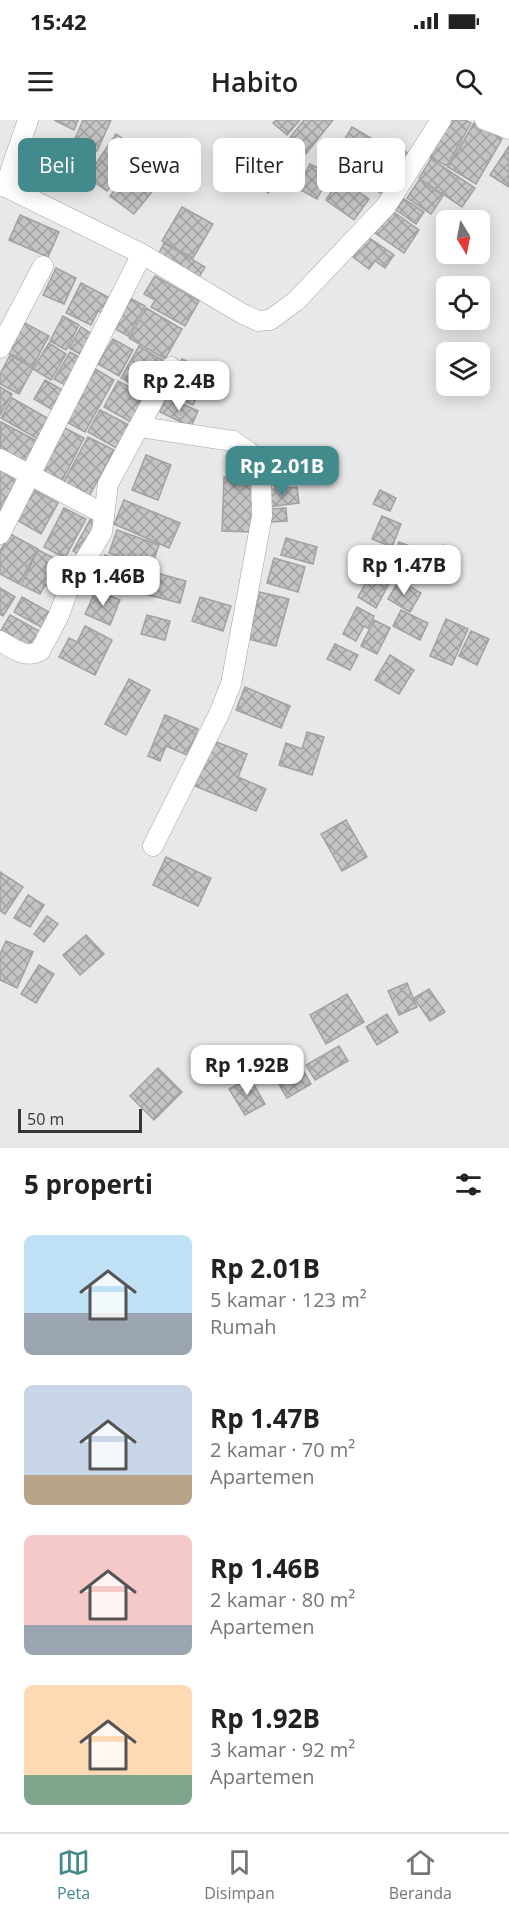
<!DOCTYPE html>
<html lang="id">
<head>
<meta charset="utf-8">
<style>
  body { margin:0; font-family:"Open Sans",sans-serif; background:#f2f2f2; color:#222; height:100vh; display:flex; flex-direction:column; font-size:22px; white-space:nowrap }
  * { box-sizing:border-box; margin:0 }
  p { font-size:20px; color:#767676 }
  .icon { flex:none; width:33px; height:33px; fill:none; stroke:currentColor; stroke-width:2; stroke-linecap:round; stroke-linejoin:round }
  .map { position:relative; height:1028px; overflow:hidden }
  .side { display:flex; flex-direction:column; background:#fff; flex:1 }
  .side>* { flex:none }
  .hud { position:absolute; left:18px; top:18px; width:474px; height:54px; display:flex; gap:12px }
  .needle { width:39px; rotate:170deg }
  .buttons { position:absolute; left:436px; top:90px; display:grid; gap:12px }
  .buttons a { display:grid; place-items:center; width:54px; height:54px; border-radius:9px; background:#fff; box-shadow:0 3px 15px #0003; font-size:30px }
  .scale { position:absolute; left:18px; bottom:15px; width:124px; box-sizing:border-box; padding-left:6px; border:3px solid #373738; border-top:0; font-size:16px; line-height:21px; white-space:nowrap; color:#373738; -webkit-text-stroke:4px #e8e7e9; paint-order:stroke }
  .price { position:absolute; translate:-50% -51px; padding:0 14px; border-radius:12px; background:#fff; color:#222; font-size:20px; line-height:39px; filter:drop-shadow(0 2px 3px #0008) }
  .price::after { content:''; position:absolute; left:50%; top:36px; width:18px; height:14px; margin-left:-9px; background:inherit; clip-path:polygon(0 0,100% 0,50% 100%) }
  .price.on { background:#428a8b; color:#fff }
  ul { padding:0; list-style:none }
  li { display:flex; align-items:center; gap:18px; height:150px; padding:0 24px }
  li span { display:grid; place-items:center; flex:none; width:168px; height:120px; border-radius:9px; color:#555 }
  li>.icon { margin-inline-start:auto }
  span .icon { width:72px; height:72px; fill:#fffc; stroke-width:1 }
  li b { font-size:26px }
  h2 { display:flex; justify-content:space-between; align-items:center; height:72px; padding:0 24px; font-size:26px }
  .tag { padding:0 21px; border-radius:9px; background:#fff; box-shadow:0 3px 15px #0003; font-size:21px; line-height:54px }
  .tag.on { background:#428a8b; color:#fff }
  .status { display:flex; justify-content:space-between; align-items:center; height:42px; padding:0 30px; background:#fff; direction:ltr }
  .status svg { height:16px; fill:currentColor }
  header { display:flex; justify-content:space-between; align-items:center; height:78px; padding:0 24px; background:#fff; font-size:27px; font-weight:600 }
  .tab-bar { display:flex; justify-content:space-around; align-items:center; height:84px; border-top:2px solid #e0e0e0; background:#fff; font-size:16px; color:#767676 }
  .tab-bar a { display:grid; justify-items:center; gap:3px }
  .tab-bar .on { color:#428a8b }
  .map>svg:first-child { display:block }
  .building { fill:url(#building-cross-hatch); stroke:#a2a2a3; stroke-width:1.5 }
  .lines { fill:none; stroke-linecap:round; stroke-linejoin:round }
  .minor-casing { stroke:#a3a3a5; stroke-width:21 }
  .minor { stroke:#fff; stroke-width:20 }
</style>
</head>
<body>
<div class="status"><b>15:42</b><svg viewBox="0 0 49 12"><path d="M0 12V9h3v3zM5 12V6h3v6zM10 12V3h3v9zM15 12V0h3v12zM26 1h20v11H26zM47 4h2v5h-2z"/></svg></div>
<header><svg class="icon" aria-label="menu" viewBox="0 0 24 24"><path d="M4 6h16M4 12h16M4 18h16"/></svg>Habito<svg class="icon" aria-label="search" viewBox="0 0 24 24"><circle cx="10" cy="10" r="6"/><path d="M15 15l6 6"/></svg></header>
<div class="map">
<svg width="509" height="1028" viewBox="0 0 509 1028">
  <defs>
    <pattern id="building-cross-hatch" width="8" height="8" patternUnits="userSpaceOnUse" patternTransform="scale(1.5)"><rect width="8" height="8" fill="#c4c3c5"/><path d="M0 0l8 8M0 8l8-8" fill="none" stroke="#a09fa1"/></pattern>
  </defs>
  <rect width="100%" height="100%" fill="#e8e7e9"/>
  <g class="building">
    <path d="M54 0H78L74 10Z"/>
    <path d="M83 0H111L97 31 74 21Z"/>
    <path d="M276 0H300L287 15 273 3Z"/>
    <path d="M304 0H333L306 34 288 20Z"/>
    <path d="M449 0H465L471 3 447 46 429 37Z"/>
    <path d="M474 3 502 19 476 64 448 47Z"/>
    <path d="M352 7 376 21 365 38 342 24Z"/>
    <path d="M116 14 137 28 107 71 87 57Z"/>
    <path d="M387 19 412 36 385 76 367 64 372 57 364 52Z"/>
    <path d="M509 26V67L490 55Z"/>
    <path d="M26 32 57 45 46 71 15 59Z"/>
    <path d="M431 39 475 68 462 87 419 58Z"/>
    <path d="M267 41 283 58 268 73 251 55Z"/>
    <path d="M135 43 160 62 134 94 110 76Z"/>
    <path d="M310 44 330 54 317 79 297 68Z"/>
    <path d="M340 59 369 79 354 100 326 80Z"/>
    <path d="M419 60 443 76 431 94 407 78Z"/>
    <path d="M404 79 424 92 416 104 396 90Z"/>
    <path d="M182 87 213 104 193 138 162 121Z"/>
    <path d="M391 90 419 110 404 133 375 113Z"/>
    <path d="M20 95 59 112 48 137 9 120Z"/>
    <path d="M368 117 394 135 385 148 375 141 369 149 353 137Z"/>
    <path d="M164 123 205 147 197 161 157 137Z"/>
    <path d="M56 148 76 158 64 184 43 175Z"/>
    <path d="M155 156 199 181 185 206 151 187 155 180 144 174Z"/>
    <path d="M81 163 112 179 105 194 98 191 91 205 66 193Z"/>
    <path d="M128 177 145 186 128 216 110 206Z"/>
    <path d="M146 188 182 209 165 239 129 218Z"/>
    <path d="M63 196 79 205 66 230 50 221Z"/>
    <path d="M21 201 49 216 33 246 4 231Z"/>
    <path d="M81 207 95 216 84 236 69 228Z"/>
    <path d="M113 219 133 230 119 256 98 244Z"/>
    <path d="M49 223 66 234 51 260 33 249Z"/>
    <path d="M139 226 164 241 147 272 121 258Z"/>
    <path d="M70 232 83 239 67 266 54 259Z"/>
    <path d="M10 235 33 248 19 274 0 264V254Z"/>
    <path d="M182 239 209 252 201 269 174 255Z"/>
    <path d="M92 247 114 260 85 312 63 300Z"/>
    <path d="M45 260 64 271 53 290 34 279Z"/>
    <path d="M118 261 145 275 131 302 104 287Z"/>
    <path d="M176 261 199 272 193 285 170 274Z"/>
    <path d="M0 267 12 274 0 295Z"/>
    <path d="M167 277 198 291 191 307 160 292Z"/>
    <path d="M12 278 49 299 38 319 1 298Z"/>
    <path d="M100 290 131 306 118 329 88 312Z"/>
    <path d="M1 302 37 321 26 344 0 331Z"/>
    <path d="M63 307 84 318 58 369 36 358Z"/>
    <path d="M88 317 114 330 86 382 60 369Z"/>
    <path d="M146 335 171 345 158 380 132 370Z"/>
    <path d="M292 346 295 363 275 367 272 349Z"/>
    <path d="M0 348 19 357 0 394Z"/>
    <path d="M224 357 254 358 253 412 222 411Z"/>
    <path d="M297 367 299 383 268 387 266 370Z"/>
    <path d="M32 369 58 383 41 414 15 399Z"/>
    <path d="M380 370 396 378 390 391 373 384Z"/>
    <path d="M124 380 180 403 169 428 114 404Z"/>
    <path d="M64 388 86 399 65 438 44 427Z"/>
    <path d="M286 388 287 401 269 402 268 389Z"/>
    <path d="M382 396 401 404 392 427 372 419Z"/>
    <path d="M91 398 101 403 84 437 73 431Z"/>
    <path d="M117 410 159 425 151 448 109 433Z"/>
    <path d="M10 414 38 429 19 464 0 454V431Z"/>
    <path d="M286 418 317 427 313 444 281 435Z"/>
    <path d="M399 422 417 429 411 444 393 437Z"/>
    <path d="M443 425 459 436 452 446 436 436Z"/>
    <path d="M38 430 70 446 58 471 45 465 40 474 21 465Z"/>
    <path d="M419 433 433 438 428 450 415 445Z"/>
    <path d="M105 435 141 449 132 472 96 458Z"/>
    <path d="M274 438 305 447 298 472 267 463Z"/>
    <path d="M146 450 186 461 180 483 140 473Z"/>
    <path d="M373 450 391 460 376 488 358 477Z"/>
    <path d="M399 460 421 473 410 492 388 479Z"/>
    <path d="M0 468 15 477 3 496 0 494Z"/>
    <path d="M96 470 120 480 110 505 85 494Z"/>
    <path d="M260 472 289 479 276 526 248 519Z"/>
    <path d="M22 477 49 492 41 507 14 492Z"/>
    <path d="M200 477 231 486 223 511 192 501Z"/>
    <path d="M357 487 374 496 368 508 364 506 356 521 343 514Z"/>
    <path d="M401 490 428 503 420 520 393 506Z"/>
    <path d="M10 495 41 512 29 531 0 512Z"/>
    <path d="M147 495 170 501 165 520 141 514Z"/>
    <path d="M446 499 468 509 452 545 430 536Z"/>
    <path d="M374 500 390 508 377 534 361 526Z"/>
    <path d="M85 506 112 520 95 555 59 537 69 518 77 522Z"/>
    <path d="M471 511 489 519 477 545 459 536Z"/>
    <path d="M335 524 358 535 350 550 327 539Z"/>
    <path d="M390 535 414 550 399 574 375 560Z"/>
    <path d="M129 559 150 570 126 615 105 604Z"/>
    <path d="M245 567 290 586 281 608 236 590Z"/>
    <path d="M165 595 198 609 187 635 166 626 160 641 148 636Z"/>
    <path d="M307 612 324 617 312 655 279 645 286 623 302 629Z"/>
    <path d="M214 621 247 634 238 657 266 669 256 691 195 666Z"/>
    <path d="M346 700 367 737 342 751 321 714Z"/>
    <path d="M166 737 211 758 198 786 153 765Z"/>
    <path d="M0 752 23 767 5 794 0 791Z"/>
    <path d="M28 775 44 785 30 807 14 798Z"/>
    <path d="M47 796 58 804 44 822 34 814Z"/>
    <path d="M86 815 104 834 80 855 63 835Z"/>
    <path d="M6 821 33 832 17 868 0 860V834Z"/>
    <path d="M39 845 54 854 36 883 21 874Z"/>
    <path d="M407 863 417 887 399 895 388 871Z"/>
    <path d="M429 869 445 892 430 901 414 878Z"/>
    <path d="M347 874 364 902 326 924 310 895Z"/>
    <path d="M387 894 398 912 377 925 366 907Z"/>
    <path d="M339 926 348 941 315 960 306 945Z"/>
    <path d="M301 947 311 964 287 978 277 961Z"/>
    <path d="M158 948 182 972 154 1000 130 976Z"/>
    <path d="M250 958 265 984 245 995 229 969Z"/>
  </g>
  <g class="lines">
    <g class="minor-casing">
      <g id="minor">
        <path d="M485 0 509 9"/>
        <path d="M0 64 142 134 241 193 258 201 270 200 296 181 386 86 441 0"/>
        <path d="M5 67 28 0"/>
        <path d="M0 228 43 146"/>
        <path d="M140 307 233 321 256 337 261 357 262 396 231 564 219 594 153 726"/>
        <path d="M0 339 104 394"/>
        <path d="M0 414 142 134"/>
        <path d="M0 521C13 528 25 539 40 531L58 497 71 463 102 412 108 364 171 247"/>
      </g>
    </g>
    <use href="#minor" class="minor"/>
  </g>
</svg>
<div class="buttons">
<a><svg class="needle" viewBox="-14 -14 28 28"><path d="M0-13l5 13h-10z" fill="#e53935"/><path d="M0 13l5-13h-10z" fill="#767676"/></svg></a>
<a><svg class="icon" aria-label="locate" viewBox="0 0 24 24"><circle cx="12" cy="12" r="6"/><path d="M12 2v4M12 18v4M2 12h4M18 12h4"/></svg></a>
<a><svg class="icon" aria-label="layers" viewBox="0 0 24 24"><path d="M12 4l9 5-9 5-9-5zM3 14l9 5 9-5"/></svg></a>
</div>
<div class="scale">50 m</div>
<b class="price" style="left:179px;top:292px">Rp 2.4B</b>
<b class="price on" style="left:282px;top:377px">Rp 2.01B</b>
<b class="price" style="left:404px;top:476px">Rp 1.47B</b>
<b class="price" style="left:103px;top:487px">Rp 1.46B</b>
<b class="price" style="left:247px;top:976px">Rp 1.92B</b>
<div class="hud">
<a class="tag on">Beli</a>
<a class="tag">Sewa</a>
<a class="tag">Filter</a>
<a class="tag">Baru</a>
</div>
</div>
<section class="side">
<h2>5 properti<svg class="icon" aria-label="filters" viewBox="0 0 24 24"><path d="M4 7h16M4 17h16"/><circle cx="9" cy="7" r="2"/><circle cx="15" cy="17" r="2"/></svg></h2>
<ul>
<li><span style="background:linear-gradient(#bfe0f5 65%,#9aa5b1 0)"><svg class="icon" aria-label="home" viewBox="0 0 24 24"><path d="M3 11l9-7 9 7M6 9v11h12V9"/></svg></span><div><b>Rp 2.01B</b><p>5 kamar · 123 m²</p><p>Rumah</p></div></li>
<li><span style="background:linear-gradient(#c9d6e8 75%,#b9a48a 0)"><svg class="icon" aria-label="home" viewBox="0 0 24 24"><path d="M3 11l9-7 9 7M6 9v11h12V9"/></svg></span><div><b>Rp 1.47B</b><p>2 kamar · 70 m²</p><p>Apartemen</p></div></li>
<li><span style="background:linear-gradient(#f6c9c9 75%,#9aa5b1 0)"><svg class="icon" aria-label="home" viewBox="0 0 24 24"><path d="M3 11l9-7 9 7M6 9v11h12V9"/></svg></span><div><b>Rp 1.46B</b><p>2 kamar · 80 m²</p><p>Apartemen</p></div></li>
<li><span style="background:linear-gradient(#ffd9b3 75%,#7fa58c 0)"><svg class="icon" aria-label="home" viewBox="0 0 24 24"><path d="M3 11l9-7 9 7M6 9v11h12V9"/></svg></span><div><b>Rp 1.92B</b><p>3 kamar · 92 m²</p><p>Apartemen</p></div></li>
</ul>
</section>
<nav class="tab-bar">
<a class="on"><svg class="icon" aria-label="map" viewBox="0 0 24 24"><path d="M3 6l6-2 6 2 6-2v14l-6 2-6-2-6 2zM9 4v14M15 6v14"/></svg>Peta</a>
<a><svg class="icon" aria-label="saved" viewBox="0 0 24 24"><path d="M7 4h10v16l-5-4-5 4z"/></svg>Disimpan</a>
<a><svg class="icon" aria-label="home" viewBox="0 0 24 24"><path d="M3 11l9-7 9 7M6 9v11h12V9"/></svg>Beranda</a>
</nav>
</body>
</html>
